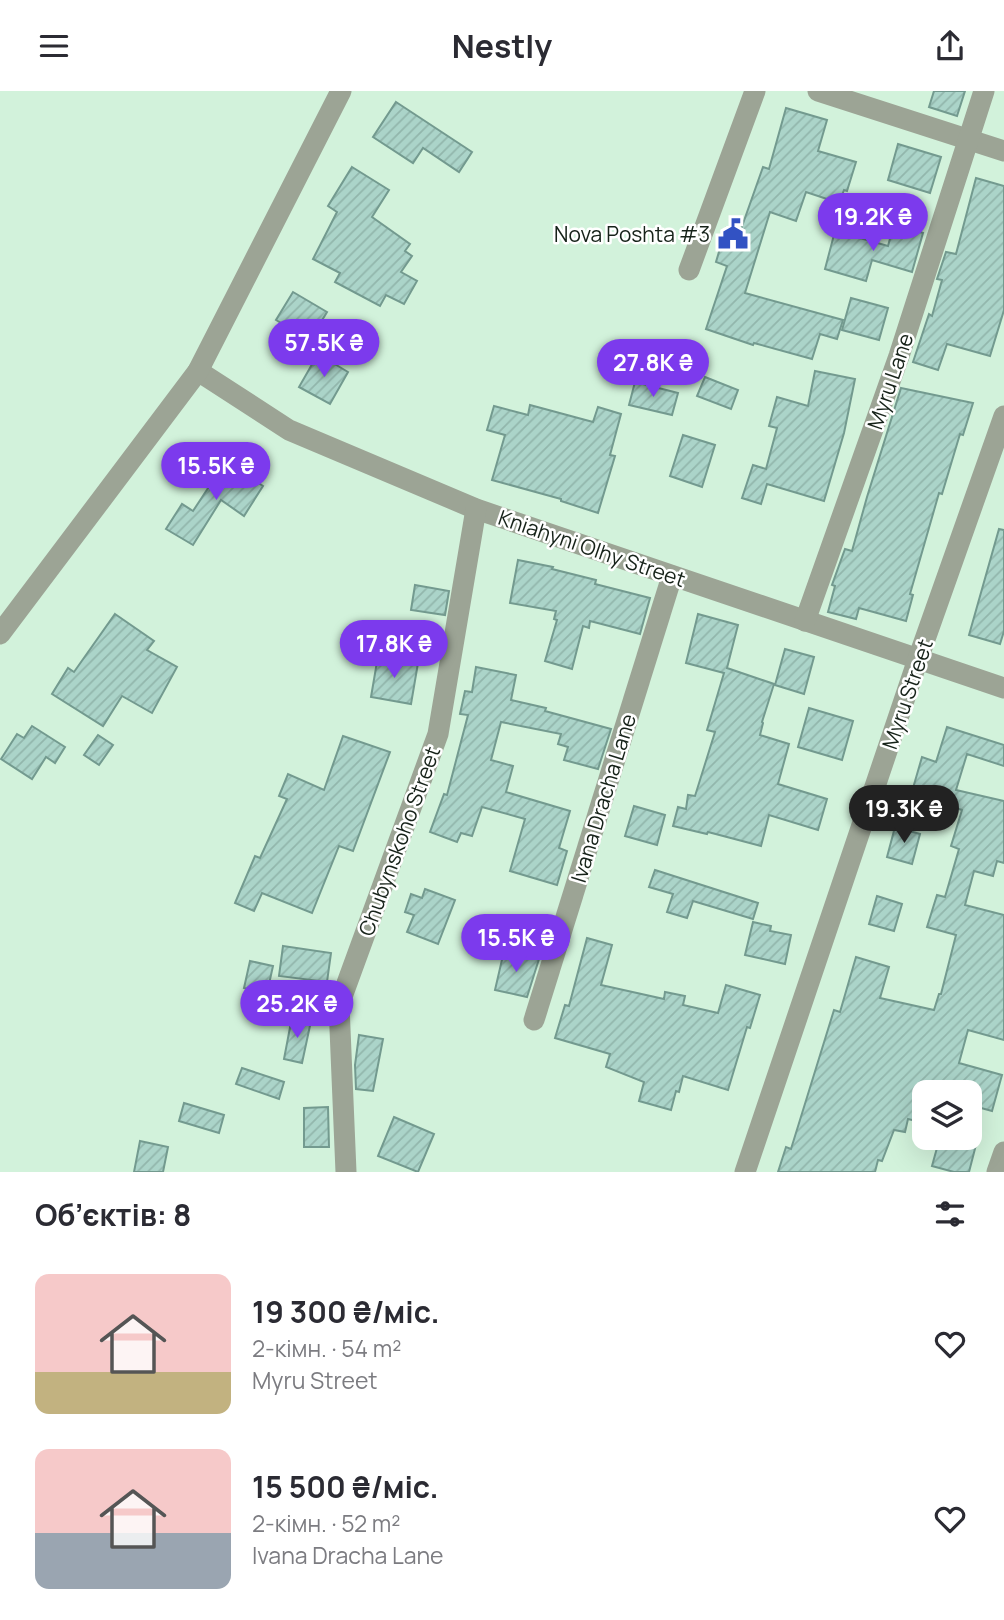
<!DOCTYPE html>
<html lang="uk">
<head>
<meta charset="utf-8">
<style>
  body { margin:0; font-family:Manrope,sans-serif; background:#f2f2f3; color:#2b2b33; height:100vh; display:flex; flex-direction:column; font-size:26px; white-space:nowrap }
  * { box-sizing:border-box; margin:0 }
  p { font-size:23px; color:#7c7c81 }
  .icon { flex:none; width:38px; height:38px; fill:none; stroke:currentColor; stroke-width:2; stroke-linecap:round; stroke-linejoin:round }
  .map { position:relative; height:1081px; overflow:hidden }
  .sheet { display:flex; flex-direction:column; background:#fff; flex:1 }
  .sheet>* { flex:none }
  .fabs { position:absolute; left:912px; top:989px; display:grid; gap:14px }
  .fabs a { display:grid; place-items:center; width:70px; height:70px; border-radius:14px; background:#fff; box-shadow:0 7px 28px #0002; font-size:35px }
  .price { position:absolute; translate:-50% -60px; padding:0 16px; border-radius:24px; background:#7c3aed; color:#fff; font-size:23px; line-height:46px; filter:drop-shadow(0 2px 4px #0008) }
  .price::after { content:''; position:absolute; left:50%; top:42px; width:21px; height:16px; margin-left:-10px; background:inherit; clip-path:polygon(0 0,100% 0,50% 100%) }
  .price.current { background:#222; color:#fff }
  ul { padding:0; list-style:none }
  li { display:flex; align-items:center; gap:21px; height:175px; padding:0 35px }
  li span { display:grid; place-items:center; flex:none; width:196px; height:140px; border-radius:14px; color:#555 }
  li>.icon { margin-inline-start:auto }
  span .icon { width:84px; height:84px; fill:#fffc; stroke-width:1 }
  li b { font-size:30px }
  h2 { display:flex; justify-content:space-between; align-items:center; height:84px; padding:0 35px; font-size:30px }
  header { display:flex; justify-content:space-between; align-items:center; height:91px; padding:0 35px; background:#fff; font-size:32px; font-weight:700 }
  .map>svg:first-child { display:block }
  .building { fill:url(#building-hatch); stroke:#739a8f; stroke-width:2 }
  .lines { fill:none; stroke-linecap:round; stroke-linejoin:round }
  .minor { stroke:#9ca495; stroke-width:21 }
  .labels { text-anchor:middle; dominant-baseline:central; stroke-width:5; stroke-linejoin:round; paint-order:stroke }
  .poi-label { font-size:21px; fill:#162219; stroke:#fff; text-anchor:end }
  .street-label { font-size:21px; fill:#162219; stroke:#fff }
</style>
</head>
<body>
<header><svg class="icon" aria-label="menu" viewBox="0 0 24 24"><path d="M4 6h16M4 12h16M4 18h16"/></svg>Nestly<svg class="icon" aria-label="share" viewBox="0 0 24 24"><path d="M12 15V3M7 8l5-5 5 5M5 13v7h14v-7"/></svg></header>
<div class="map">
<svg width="1004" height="1081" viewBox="0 0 1004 1081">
  <defs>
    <pattern id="building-hatch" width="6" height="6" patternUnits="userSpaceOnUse" patternTransform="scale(1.75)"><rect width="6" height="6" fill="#abd4c9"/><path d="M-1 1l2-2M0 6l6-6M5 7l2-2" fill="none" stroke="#92b6ac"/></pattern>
  </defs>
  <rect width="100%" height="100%" fill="#d2f2db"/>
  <g class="building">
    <path d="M934 0H965L957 25 929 16Z"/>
    <path d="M396 11 472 61 459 81 423 57 413 72 373 46Z"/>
    <path d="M786 17 827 29 818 60 856 71 847 100 844 99 839 112 806 101 796 130 770 121 745 202 843 229 837 248 820 243 812 268 754 252 753 254 706 238 727 175 716 171 726 137 740 141 763 76 769 78Z"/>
    <path d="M898 53 941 66 930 102 888 89Z"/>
    <path d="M352 76 389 99 372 126 410 153 405 160 412 165 401 181 417 190 404 213 386 204 380 215 335 191 340 182 313 168 337 121 328 115Z"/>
    <path d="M976 87 1004 95V219L990 265 947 253 938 279 913 271 929 223 932 225 942 189 937 188 946 161 956 163Z"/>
    <path d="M894 133 923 142 912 181 872 169 866 190 825 178 835 140 888 155Z"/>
    <path d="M293 201 327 221 310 249 276 229Z"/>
    <path d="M851 207 888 217 879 249 842 239Z"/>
    <path d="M318 263 348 281 330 313 299 296Z"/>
    <path d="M815 280 855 288 844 342 824 410 767 393 761 413 742 407 753 374 766 378 777 337 769 335 777 306 808 315Z"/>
    <path d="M705 286 738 299 731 318 697 305Z"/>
    <path d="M635 291 678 302 672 324 629 314Z"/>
    <path d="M901 297 973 312 963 344 960 343 942 403 939 402 910 503 913 504 906 530 859 517 856 528 828 521 835 495 832 494 845 458 852 460 867 406Z"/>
    <path d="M530 314 593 331 598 316 621 323 610 364 615 365 598 422 561 410V408L492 389 505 344 487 339 494 315 528 324Z"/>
    <path d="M683 344 715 354 702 396 670 385Z"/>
    <path d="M226 370 263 395 244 425 221 409 193 454 166 438 182 413 193 420Z"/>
    <path d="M999 438 1004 439V540L1000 553 969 544Z"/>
    <path d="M518 469 553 476 552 478 596 489 595 493 650 507 640 543 590 530 589 537 583 535 572 578 545 570 557 529 554 528 556 520 510 512Z"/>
    <path d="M415 494 449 500 445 524 411 519Z"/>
    <path d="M115 523 154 550 147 559 177 576 152 622 122 605 103 635 52 603 68 577 74 581Z"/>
    <path d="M698 523 738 534 727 577 774 593 762 631 763 632 760 644 789 653 778 693 827 708 818 739 769 724 761 755 708 741 707 743 673 735 678 716 686 718 688 704 695 705 715 641 707 639 724 582 686 572Z"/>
    <path d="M785 558 814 566 804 603 775 594Z"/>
    <path d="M378 565 418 572 411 613 371 606Z"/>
    <path d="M476 576 516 584 511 609 546 617 545 620 611 638 598 678 564 669 568 656 558 653 561 643 501 631 491 669 513 675 506 701 570 720 559 757 567 760 557 794 510 780 525 728 482 716 472 745 461 742 457 751 430 741 444 703 447 704 468 624 460 623 465 600 472 601Z"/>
    <path d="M809 617 853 630 842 669 798 656Z"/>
    <path d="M32 635 65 656 55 672 46 666 32 688 1 668 17 643 24 647Z"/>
    <path d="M947 636 1004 654V675L967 663 956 699 1004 710V772L997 770 993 785 974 780 965 814 1004 824V949L968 939 959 972 1002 984 992 1020 970 1014V1001H960L932 994 931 1001H924V1032L908 1028 905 1041 894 1039 882 1070 878 1069 875 1081H778L786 1056 791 1058 834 919 840 921 856 866 889 876 880 907 934 919 939 903H941L956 844 927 836 937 804 945 806 959 758 951 755 962 719 911 704 922 666 936 671Z"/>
    <path d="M98 644 113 654 99 674 84 664Z"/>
    <path d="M343 645 390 661 353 760 339 755 312 822 262 802 254 820 235 812 255 765 260 767 287 708 279 705 288 683 324 699Z"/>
    <path d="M634 715 665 724 657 754 625 745Z"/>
    <path d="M895 736 920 743 912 773 887 766Z"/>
    <path d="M655 779 758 812 753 828 693 810 687 827 667 821 673 803 649 796Z"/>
    <path d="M425 798 455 809 438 853 407 841 414 824 405 821 411 803 422 807Z"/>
    <path d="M877 805 902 813 894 840 869 833Z"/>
    <path d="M753 831 771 835 770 840 791 844 785 873 745 864Z"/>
    <path d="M587 847 612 854 601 894 664 908 665 901 685 905 683 914 718 922 726 894 760 904 750 937 747 936 728 999 683 985 679 1001 676 1000 671 1019 639 1010 644 991 606 976 610 963 555 947 565 914 569 915Z"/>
    <path d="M283 855 331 862 327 891 279 885Z"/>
    <path d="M504 860 539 868 527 906 495 899Z"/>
    <path d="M250 870 273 875 267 902 244 897Z"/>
    <path d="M292 926 311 930 302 972 284 968Z"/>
    <path d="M359 944 383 948 373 1000 356 998 355 974Z"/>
    <path d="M242 977 284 991 279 1008 236 993Z"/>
    <path d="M184 1012 224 1024 219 1042 179 1030Z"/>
    <path d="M328 1016 329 1056H304V1017Z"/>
    <path d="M394 1026 434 1043 418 1081 378 1065Z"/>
    <path d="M940 1046H978L969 1081H954L932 1075Z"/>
    <path d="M140 1050 168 1056 163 1081H134Z"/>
  </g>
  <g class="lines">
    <g class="minor">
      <path d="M818 0 1004 60"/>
      <path d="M689 179 755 0"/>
      <path d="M198 280 289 339 476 418 1004 597"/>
      <path d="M805 530 899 265 984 0"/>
      <path d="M0 543 198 280 341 0"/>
      <path d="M534 929 672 485"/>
      <path d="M346 1081 339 914 438 643 476 418"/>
      <path d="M745 1081 918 568 1004 325"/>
      <path d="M997 1081 1004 1061"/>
    </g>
  </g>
  <defs>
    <g id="civic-bare" transform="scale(2.415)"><path d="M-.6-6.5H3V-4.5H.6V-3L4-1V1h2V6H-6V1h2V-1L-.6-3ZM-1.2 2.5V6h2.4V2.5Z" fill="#3252c3" stroke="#fff" stroke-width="2.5" paint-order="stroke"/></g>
  </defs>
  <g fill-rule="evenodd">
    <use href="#civic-bare" x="733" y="143"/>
  </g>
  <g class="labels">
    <g class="poi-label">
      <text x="710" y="143">Nova Poshta #3</text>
    </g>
    <g class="street-label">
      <text transform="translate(890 290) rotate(-71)">Myru Lane</text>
      <text transform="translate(592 457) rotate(19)">Kniahyni Olhy Street</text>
      <text transform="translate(907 603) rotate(-71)">Myru Street</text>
      <text transform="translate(603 707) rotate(-73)">Ivana Dracha Lane</text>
      <text transform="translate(399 750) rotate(-70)">Chubynskoho Street</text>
    </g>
  </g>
</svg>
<div class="fabs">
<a><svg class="icon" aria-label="layers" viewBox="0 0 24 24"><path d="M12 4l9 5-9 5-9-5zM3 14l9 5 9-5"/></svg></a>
</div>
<b class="price" style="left:873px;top:162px">19.2K ₴</b>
<b class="price" style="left:324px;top:288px">57.5K ₴</b>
<b class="price" style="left:653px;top:308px">27.8K ₴</b>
<b class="price" style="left:216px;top:411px">15.5K ₴</b>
<b class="price" style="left:394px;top:589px">17.8K ₴</b>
<b class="price current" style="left:904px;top:754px">19.3K ₴</b>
<b class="price" style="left:516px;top:883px">15.5K ₴</b>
<b class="price" style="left:297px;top:949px">25.2K ₴</b>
</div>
<section class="sheet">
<h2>Об’єктів: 8<svg class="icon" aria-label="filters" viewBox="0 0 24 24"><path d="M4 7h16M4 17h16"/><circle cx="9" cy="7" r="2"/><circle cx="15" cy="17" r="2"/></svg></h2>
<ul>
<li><span style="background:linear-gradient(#f6c9c9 70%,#c2b280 0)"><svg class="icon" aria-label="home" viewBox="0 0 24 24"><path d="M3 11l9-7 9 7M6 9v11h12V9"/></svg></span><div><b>19 300 ₴/міс.</b><p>2-кімн. · 54 m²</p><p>Myru Street</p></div><svg class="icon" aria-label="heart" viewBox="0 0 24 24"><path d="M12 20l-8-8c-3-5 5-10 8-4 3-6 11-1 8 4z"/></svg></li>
<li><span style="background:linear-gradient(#f6c9c9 60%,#9aa5b1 0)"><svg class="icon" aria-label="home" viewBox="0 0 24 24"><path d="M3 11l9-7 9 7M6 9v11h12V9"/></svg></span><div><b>15 500 ₴/міс.</b><p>2-кімн. · 52 m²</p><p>Ivana Dracha Lane</p></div><svg class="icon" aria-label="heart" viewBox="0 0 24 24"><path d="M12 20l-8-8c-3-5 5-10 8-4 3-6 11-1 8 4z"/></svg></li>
</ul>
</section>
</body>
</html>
